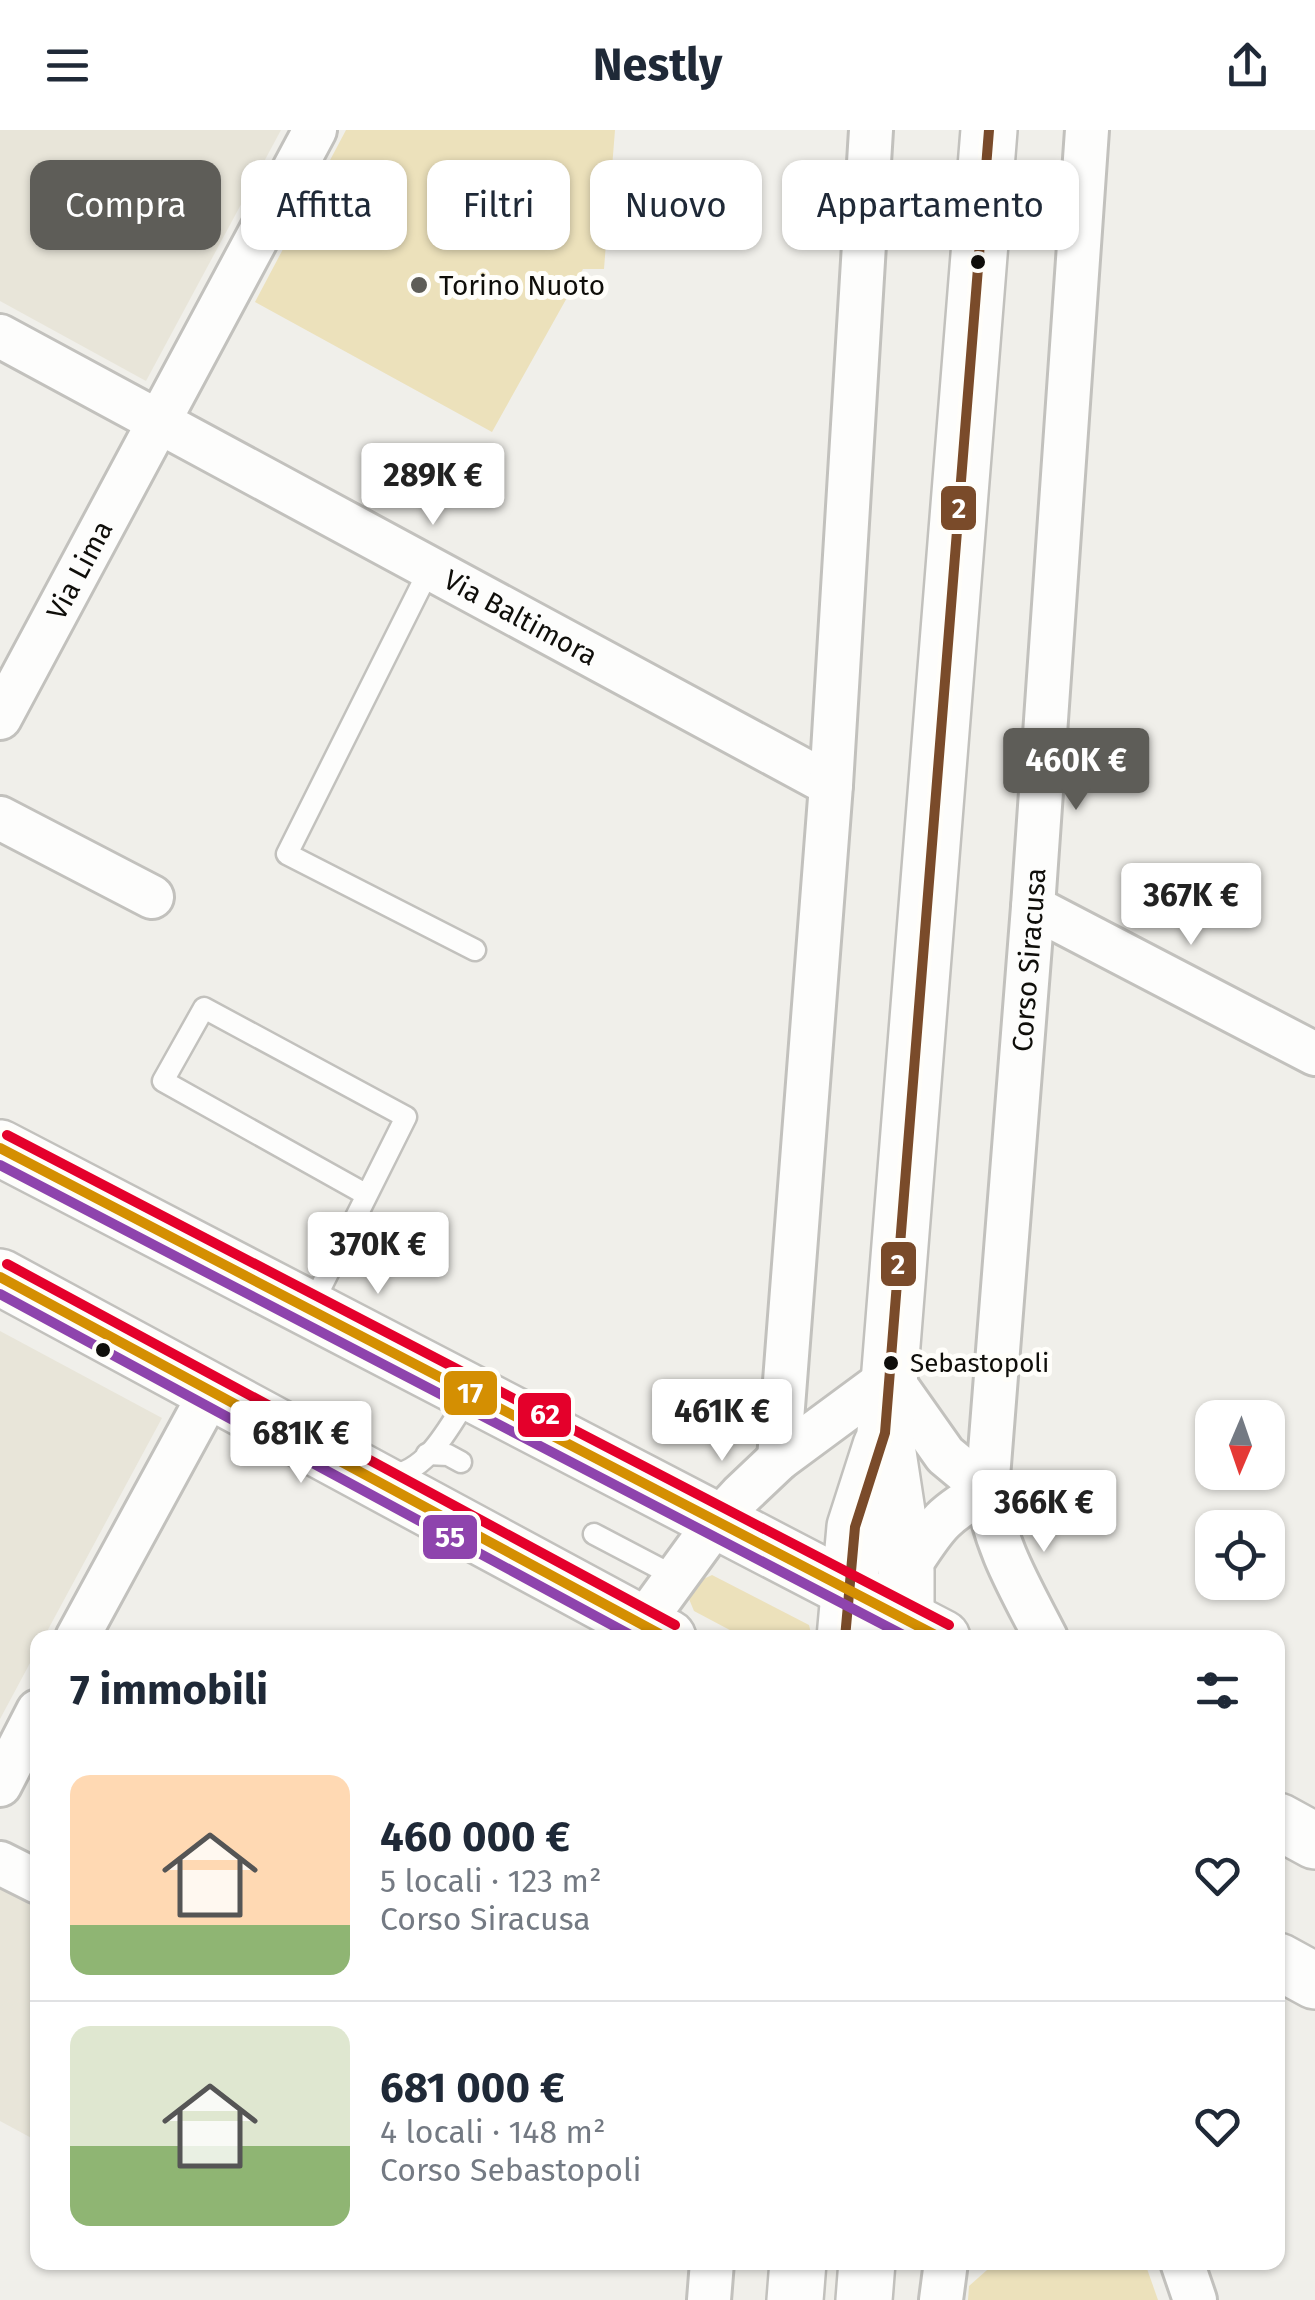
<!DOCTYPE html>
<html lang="it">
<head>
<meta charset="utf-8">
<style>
  body { margin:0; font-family:"Fira Sans",sans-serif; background:#f2f2f3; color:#1f2937; height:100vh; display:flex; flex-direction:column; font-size:38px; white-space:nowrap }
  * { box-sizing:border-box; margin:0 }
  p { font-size:32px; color:#747a83 }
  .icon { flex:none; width:55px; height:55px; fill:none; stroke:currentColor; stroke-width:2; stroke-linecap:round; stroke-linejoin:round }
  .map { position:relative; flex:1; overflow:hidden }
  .side { position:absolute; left:30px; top:1500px; width:1255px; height:640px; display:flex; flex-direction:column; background:#fff; border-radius:20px; box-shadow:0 2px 8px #0004 }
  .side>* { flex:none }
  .hud { position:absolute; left:30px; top:30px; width:1255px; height:90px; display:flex; gap:20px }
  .needle { width:65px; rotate:182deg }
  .buttons { position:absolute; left:1195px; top:1270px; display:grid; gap:20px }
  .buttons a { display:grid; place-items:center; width:90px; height:90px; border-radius:20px; background:#fff; box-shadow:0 2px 8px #0004; font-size:50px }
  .price { position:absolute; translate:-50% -85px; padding:0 22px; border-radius:10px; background:#fff; color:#222; font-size:32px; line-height:65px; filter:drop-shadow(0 2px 5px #0008) }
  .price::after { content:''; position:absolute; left:50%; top:60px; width:30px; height:22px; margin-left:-15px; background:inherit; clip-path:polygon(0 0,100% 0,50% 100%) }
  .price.on { background:#5e5d58; color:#fff }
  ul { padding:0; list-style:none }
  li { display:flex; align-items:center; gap:30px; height:250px; padding:0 40px }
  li+li { border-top:2px solid #e0e1e3 }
  li span { display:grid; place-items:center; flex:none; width:280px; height:200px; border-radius:20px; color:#555 }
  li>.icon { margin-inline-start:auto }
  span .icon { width:120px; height:120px; fill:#fffc; stroke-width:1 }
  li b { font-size:42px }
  h2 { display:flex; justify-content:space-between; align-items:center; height:120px; padding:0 40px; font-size:42px }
  .tag { padding:0 35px; border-radius:20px; background:#fff; box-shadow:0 2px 8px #0004; font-size:35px; line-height:90px }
  .tag.on { background:#5e5d58; color:#fff }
  header { display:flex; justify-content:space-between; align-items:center; height:130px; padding:0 40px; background:#fff; font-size:45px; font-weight:700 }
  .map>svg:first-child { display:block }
  .built { fill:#e8e5d9 }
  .green { fill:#ece1bb }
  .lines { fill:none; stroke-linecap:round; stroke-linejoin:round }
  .lane-casing { stroke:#c2c1bd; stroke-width:25 }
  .street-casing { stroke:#c2c1bd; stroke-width:48 }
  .secondary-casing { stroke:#c2c1bd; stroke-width:60 }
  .primary-casing { stroke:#c2c1bd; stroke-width:60 }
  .lane { stroke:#fdfdfc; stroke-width:20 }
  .street { stroke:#fdfdfc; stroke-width:42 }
  .secondary { stroke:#fdfdfc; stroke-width:55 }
  .primary { stroke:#fdfdfc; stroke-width:55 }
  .bus-1-casing { stroke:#fffefa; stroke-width:18 }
  .bus-2-casing { stroke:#fffefa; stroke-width:18 }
  .bus-3-casing { stroke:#fffefa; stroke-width:18 }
  .bus-4-casing { stroke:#fffefa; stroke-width:18 }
  .bus-1 { stroke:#7a4b2a; stroke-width:10 }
  .bus-2 { stroke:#d48f02; stroke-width:10 }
  .bus-3 { stroke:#8e44ad; stroke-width:10 }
  .bus-4 { stroke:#e4002b; stroke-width:10 }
  .bus-dot { fill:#0f0e0a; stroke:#fffefa; stroke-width:4 }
  .poi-dot { fill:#5e5d58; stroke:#fffefa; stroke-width:4 }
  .labels { text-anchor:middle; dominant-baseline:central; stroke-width:10; stroke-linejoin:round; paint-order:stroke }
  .bus-label { font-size:26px; fill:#0f0e0a; stroke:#fffefa; text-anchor:start }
  .poi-label { font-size:28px; fill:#0f0e0a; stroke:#fffefa; text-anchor:start }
  .street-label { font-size:28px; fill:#0f0e0a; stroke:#fffefa }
  .line-badge { stroke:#fffefa; stroke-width:4 }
  .badge-label { font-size:28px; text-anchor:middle; font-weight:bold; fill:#fff }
</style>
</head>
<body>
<header><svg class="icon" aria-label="menu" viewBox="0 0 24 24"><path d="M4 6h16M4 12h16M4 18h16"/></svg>Nestly<svg class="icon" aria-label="share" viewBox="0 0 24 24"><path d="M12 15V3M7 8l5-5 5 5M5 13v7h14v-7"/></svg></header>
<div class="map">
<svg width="1315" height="2170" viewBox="0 0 1315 2170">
  <rect width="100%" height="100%" fill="#f0efea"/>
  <g class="built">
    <path d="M0 0H281L146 251 0 171Z"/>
    <path d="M0 1201 162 1288 44 1507 38 1508 37 1520 0 1589Z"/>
    <path d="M0 1753 37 1774V2011L0 1991Z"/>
  </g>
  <g class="green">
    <path d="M346 0H615L604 139H583L492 302 255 172Z"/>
    <path d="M712 1445 809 1495 812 1507H743L694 1481 689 1469 697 1452Z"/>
    <path d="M996 2132 1145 2133 1158 2170H968L969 2156Z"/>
  </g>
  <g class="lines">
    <g class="lane-casing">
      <g id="lane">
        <path d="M430 438 287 724 475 820"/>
        <path d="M311 1177 406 987 204 878 163 951 367 1065"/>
        <path d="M427 1324 448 1325 461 1332"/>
        <path d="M389 1345C428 1344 452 1291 471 1263"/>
        <path d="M594 1404 676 1447"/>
      </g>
    </g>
    <g class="street-casing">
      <g id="street">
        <path id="s1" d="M0 206 831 655"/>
        <path id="s2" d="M0 588 315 0"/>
        <path d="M0 688 152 767"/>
        <path d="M1033 777 1315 924"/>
        <path d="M779 1329 831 655 871 0"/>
        <path d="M906 1441C935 1397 939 1386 987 1360"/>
        <path d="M77 1508 212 1260"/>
        <path d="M650 1508 642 1494 717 1391 741 1365 779 1329 890 1247 945 1325 987 1360"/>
        <path id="s3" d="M1046 1508C1021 1459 994 1415 987 1360L1033 777 1087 0"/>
        <path d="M0 1655 38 1581"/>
        <path d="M0 1733 38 1752"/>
        <path d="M1182 2132 1195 2170"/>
        <path d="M709 2170 712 2132"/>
        <path d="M941 2170 946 2132"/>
      </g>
    </g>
    <g class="secondary-casing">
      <g id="secondary">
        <path d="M0 1018 942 1508"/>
        <path d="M0 1147 668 1508"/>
        <path d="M1278 1691 1315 1711"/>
        <path d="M1278 1831 1315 1851"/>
      </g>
    </g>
    <g class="primary-casing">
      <g id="primary">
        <path d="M845 1508 855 1397 881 1316"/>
        <path d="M906 1508V1441L885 1303 989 0"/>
        <path d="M795 2170 798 2132"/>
        <path d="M864 2170 867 2132"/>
      </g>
    </g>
    <use href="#lane" class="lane"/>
    <use href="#street" class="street"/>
    <use href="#secondary" class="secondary"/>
    <use href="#primary" class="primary"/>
    <g class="bus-1-casing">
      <path id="bus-1" d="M845 1508 855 1397 885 1303 989 0"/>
    </g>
    <g class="bus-2-casing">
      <g id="bus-2">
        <path d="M0 1018 941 1508"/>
        <path d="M0 1147 667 1508"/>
      </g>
    </g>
    <g class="bus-3-casing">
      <g id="bus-3">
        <path d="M0 1035 909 1508"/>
        <path d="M0 1164 636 1508"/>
      </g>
    </g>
    <g class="bus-4-casing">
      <g id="bus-4">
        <path d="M7 1005 949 1495"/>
        <path d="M7 1134 675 1495"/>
      </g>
    </g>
    <use href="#bus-1" class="bus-1"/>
    <use href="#bus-2" class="bus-2"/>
    <use href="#bus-3" class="bus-3"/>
    <use href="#bus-4" class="bus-4"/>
  </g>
  <g class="bus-dot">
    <circle cx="978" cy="132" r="9"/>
    <circle cx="103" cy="1220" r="9"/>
    <circle cx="891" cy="1233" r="9"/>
  </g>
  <circle class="poi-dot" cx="419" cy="155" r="10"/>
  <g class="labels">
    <g class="bus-label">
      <text x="910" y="1233">Sebastopoli</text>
    </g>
    <g class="poi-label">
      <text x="439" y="155">Torino Nuoto</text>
    </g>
    <g class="street-label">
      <text stroke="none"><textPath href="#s2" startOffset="168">Via Lima</textPath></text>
      <text stroke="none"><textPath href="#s1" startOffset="592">Via Baltimora</textPath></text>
      <text stroke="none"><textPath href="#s3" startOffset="692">Corso Siracusa</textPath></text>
    </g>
  </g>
  <g class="line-badge">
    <rect x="939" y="354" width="39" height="48" rx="10" fill="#7a4b2a"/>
    <rect x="879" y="1110" width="39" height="48" rx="10" fill="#7a4b2a"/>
    <rect x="442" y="1239" width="57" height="48" rx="10" fill="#d48f02"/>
    <rect x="516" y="1261" width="57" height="48" rx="10" fill="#e4002b"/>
    <rect x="421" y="1383" width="58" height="48" rx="10" fill="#8e44ad"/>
  </g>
  <g class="badge-label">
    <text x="959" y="388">2</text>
    <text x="898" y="1144">2</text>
    <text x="470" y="1273">17</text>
    <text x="545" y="1294">62</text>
    <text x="450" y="1417">55</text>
  </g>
</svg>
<div class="buttons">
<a><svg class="needle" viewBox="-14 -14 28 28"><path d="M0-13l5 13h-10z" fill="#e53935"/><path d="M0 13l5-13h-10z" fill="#747a83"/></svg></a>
<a><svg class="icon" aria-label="locate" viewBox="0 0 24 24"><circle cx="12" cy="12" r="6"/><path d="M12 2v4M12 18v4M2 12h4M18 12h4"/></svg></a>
</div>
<b class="price" style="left:433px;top:398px">289K €</b>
<b class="price on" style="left:1076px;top:683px">460K €</b>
<b class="price" style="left:1191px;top:818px">367K €</b>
<b class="price" style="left:378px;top:1167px">370K €</b>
<b class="price" style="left:722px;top:1334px">461K €</b>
<b class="price" style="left:301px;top:1356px">681K €</b>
<b class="price" style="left:1044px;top:1425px">366K €</b>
<div class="hud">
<a class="tag on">Compra</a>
<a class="tag">Affitta</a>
<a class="tag">Filtri</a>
<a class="tag">Nuovo</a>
<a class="tag">Appartamento</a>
</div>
<section class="side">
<h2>7 immobili<svg class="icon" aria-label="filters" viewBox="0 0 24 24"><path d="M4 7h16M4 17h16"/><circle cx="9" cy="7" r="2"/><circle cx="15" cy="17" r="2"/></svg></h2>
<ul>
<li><span style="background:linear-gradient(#ffd9b3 75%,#8fb573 0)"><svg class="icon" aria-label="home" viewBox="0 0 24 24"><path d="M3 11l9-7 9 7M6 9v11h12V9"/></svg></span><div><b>460 000 €</b><p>5 locali · 123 m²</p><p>Corso Siracusa</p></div><svg class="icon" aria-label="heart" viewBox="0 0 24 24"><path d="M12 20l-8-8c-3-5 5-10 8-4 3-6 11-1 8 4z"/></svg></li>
<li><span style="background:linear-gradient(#dfe7d0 60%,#8fb573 0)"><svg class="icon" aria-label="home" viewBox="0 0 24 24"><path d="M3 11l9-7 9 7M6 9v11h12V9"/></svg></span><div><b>681 000 €</b><p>4 locali · 148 m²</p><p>Corso Sebastopoli</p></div><svg class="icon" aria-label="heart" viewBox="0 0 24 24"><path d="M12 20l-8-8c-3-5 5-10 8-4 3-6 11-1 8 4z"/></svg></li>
</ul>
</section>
</div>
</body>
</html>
